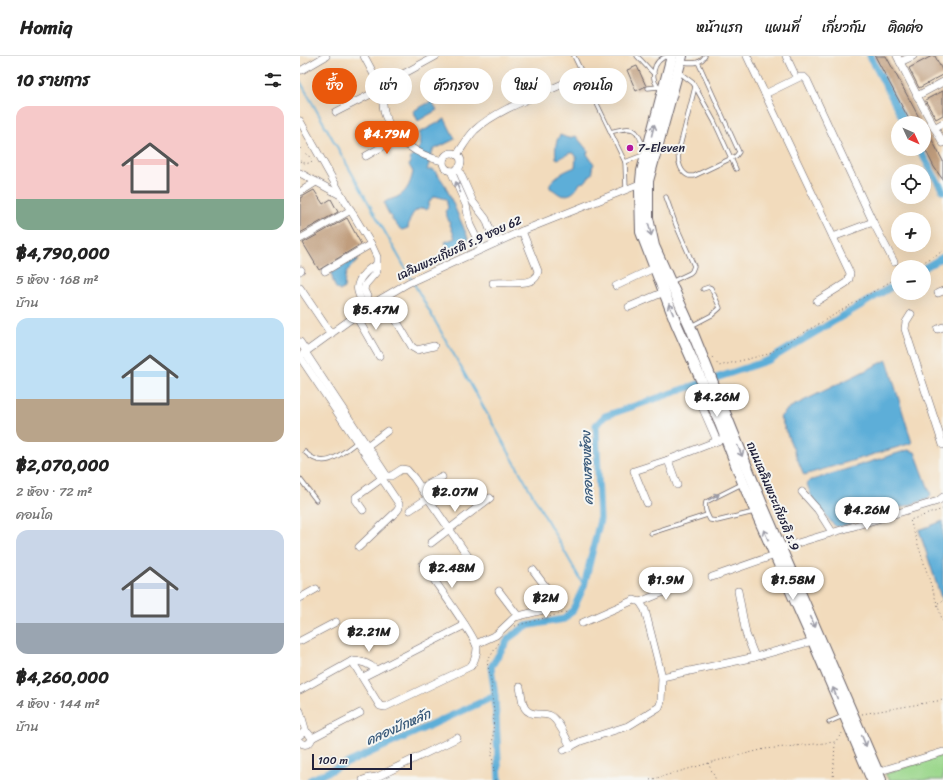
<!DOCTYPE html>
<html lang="th">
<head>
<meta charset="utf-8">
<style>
  body { margin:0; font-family:Sriracha,"Playpen Sans Thai",sans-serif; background:#f2f2f2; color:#222; height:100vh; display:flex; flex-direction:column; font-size:15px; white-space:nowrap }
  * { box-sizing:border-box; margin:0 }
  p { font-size:13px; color:#767676 }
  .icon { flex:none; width:22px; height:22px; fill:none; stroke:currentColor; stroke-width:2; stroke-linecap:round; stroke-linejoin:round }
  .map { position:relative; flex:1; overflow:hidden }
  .drawer { display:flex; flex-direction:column; background:#fff; width:300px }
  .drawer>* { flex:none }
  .banner { position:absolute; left:12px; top:12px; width:380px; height:36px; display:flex; gap:8px }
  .needle { width:26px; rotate:134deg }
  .fabs { position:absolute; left:591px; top:60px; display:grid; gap:8px }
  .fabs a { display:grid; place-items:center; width:40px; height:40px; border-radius:50%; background:#fff; box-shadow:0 4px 16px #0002; font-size:20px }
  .scale { position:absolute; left:12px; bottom:10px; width:100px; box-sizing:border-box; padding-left:4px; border:2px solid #22223b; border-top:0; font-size:11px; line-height:14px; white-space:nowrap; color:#22223b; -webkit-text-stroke:3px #f6f6f2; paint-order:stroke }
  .price { position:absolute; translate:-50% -34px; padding:0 9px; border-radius:14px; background:#fff; color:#222; font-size:13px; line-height:26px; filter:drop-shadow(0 1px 2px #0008) }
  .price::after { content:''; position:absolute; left:50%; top:24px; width:12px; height:9px; margin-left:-6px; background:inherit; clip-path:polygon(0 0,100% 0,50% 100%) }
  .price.current { background:#ea580c; color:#fff }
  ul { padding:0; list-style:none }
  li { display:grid; align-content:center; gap:8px; height:212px; padding:0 16px }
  li span { display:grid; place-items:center; height:124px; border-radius:12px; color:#555 }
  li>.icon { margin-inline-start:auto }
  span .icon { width:72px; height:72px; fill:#fffc; stroke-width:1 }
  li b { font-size:17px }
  h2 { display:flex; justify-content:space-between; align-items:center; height:48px; padding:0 16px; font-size:17px }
  .chip { padding:0 14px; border-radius:18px; background:#fff; box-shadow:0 4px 16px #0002; font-size:14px; line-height:36px }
  .chip.current { background:#ea580c; color:#fff }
  header { display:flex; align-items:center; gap:24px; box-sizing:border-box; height:56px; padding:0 20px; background:#fff; border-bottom:1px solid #e0e0e0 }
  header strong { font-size:19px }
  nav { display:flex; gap:22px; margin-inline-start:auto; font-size:14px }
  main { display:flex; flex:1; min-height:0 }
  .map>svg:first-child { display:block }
  .green { fill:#9bd78c; stroke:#5e7c64 }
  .water { fill:#5daed8; stroke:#40688a }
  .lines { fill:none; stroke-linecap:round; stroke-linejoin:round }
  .stream { stroke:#5daed8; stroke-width:2 }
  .canal { stroke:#5daed8; stroke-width:7 }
  .building { fill:#c09d7d }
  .lane-casing { stroke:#6b6368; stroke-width:5 }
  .street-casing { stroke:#6b6368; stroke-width:8 }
  .secondary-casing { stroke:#6b6368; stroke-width:12 }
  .path { stroke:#6b6368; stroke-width:1; stroke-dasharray:1 3; stroke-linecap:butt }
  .lane { stroke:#fff; stroke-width:3.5 }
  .street { stroke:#fff; stroke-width:7 }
  .secondary { stroke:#fff; stroke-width:10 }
  .oneway { stroke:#9c9ca7 }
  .poi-dot { fill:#b5179e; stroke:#f6f6f2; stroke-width:1.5 }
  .labels { text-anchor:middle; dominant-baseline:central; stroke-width:4; stroke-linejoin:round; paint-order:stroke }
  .poi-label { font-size:12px; fill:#22223b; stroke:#f6f6f2; text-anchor:start }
  .street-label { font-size:12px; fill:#22223b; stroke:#f6f6f2 }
  .water-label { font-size:13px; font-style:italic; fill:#3a5a7a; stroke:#f6f6f2 }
</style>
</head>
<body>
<header>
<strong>Homiq</strong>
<nav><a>หน้าแรก</a><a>แผนที่</a><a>เกี่ยวกับ</a><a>ติดต่อ</a></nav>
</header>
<main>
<section class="drawer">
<h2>10 รายการ<svg class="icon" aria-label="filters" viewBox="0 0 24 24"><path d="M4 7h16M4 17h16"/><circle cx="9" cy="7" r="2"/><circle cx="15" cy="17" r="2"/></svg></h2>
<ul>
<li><span style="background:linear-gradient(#f6c9c9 75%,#7fa58c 0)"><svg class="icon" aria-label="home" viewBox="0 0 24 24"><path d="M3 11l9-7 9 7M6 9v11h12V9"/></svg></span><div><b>฿4,790,000</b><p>5 ห้อง · 168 m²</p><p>บ้าน</p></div></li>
<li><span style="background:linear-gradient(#bfe0f5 65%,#b9a48a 0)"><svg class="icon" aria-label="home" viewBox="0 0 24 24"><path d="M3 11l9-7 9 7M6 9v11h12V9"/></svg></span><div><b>฿2,070,000</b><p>2 ห้อง · 72 m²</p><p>คอนโด</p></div></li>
<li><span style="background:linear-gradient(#c9d6e8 75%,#9aa5b1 0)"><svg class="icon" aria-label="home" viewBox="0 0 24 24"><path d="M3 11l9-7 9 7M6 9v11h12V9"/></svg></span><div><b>฿4,260,000</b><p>4 ห้อง · 144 m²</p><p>บ้าน</p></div></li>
</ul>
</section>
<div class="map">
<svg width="643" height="724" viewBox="0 0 643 724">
  <rect width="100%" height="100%" fill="#f6f6f2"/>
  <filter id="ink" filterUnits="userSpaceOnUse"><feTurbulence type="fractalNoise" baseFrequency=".025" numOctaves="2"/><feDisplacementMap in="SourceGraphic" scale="8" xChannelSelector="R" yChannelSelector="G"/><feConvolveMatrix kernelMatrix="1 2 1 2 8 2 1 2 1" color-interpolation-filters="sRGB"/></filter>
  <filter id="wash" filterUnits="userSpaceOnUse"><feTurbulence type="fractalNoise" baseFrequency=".012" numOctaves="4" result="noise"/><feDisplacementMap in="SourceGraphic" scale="16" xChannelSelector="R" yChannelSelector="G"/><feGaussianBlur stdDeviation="0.9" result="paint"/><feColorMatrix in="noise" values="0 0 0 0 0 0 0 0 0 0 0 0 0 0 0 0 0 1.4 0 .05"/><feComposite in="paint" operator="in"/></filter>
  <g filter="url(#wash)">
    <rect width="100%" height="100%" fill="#f2dbbc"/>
    <path class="green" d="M643 699V724H589L585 718Z"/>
    <g class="water">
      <path d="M132 45 137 54 118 65 113 55Z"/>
      <path d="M145 63 155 83 133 94 127 114H134L141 123 145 129 169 184 167 185 168 188 150 196 145 186 155 182 145 155 148 152 146 143 135 140 131 143 128 149 129 152 126 154 124 152C113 153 110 161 108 172L102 174C96 171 86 154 84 147 87 144 89 144 92 143 106 139 110 129 113 116L109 109 111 102 121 89 119 77Z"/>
      <path d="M260 79 268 82 276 80 288 95 287 98 294 108 292 112 293 116 285 126 280 127C277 133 273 139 265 139L264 140C258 139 255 134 250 132 248 122 268 114 275 111L276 100 273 97H270L258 103 256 102C255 95 255 85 260 79Z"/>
      <path d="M56 202 58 204C56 207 54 208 51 211 44 217 45 224 44 232L40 235C33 232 33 223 31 217Z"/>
      <path d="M587 304 612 387 504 419 480 361 489 352Z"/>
      <path d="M608 394 615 396 631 439 628 443 539 471 535 470 532 467 512 442 507 428 509 425Z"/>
      <path d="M643 465V548L619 474Z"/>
    </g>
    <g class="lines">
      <path class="stream" d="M0 25 284 530"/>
      <g class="canal">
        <path d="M570 0 605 67"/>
        <path d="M619 93 643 135"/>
        <path d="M624 212 643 201"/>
        <path d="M10 724 195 640"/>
        <path d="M199 724 195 640 191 611 209 582 226 570 264 563 273 554 284 530 300 464 296 369 305 360 469 304 598 227"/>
      </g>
    </g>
    <g id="blocks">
      <g class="building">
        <path d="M575 0H586L622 67H611Z"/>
        <path d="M632 0H635L643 16V19L619 32 609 12Z"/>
        <path d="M337 10 346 30 336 35 327 14Z"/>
        <path d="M643 35V59L636 63 625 44Z"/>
        <path d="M624 69 643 105V124L634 111 624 91Z"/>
        <path d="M14 134 23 148 31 143 38 156 0 177V142Z"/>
        <path d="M47 162 61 188 19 214 3 187Z"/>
      </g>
    </g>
  </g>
  <g filter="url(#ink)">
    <use href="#blocks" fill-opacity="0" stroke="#6b6368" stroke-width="1"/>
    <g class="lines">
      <g class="lane-casing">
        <g id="lane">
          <path d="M274 0 325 106 326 133"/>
          <path d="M337 0 354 18"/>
          <path d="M381 6C391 7 400 9 405 0"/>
          <path d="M380 17 393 27 397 34 414 65 436 113"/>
          <path d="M395 31 378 98C378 107 381 117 389 120H394L436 100 439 96 398 6"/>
          <path d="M348 32 358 31"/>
          <path d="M361 34C349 24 352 4 368 0"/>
          <path d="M294 42 317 34"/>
          <path d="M310 76C332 71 337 69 344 93"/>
          <path d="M325 106 343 99"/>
          <path d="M366 141 376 169 394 210 392 215 390 217 371 226"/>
          <path d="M391 270 412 259 420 252 411 232 409 231 403 233"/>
          <path d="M5 396C24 415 40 399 57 386"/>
          <path d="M0 423 16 444"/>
          <path d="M442 428 406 446C404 453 407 458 410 464L417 465 454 456"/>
          <path d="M351 477 407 459"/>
          <path d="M529 666 543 660"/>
        </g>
      </g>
      <g class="street-casing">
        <g id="street">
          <path d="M64 0 78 26"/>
          <path d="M447 0 550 217 549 223 546 227 517 245"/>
          <path d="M486 0 494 17"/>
          <path d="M597 0 622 49 643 87"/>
          <path d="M600 6 613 0"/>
          <path d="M2 14 26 0"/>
          <circle cx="80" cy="33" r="8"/>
          <path d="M85 28 136 0"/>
          <path d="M465 38 500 21H504L507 24 573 166 594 206"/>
          <path d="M82 40C83 46 83 53 85 59 94 84 118 100 143 105"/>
          <path d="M617 40 643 26"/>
          <path d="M36 56 73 37"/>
          <path d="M0 65 42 140 71 188 77 201V215L65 229 64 234 71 249"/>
          <path d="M634 72 643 67"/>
          <circle cx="152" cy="106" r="9"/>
          <path d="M157 99C163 90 168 81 175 74 196 54 239 39 265 27"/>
          <path d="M66 100 99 81"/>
          <path d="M158 112 173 146 186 163 195 187"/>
          <path d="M151 115 166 149 170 169 182 193"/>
          <path d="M0 117 42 140"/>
          <path d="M0 136 16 126"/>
          <path d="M533 181 573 166"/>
          <path d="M0 183 51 154"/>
          <path d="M0 215 1 214"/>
          <path d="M25 215 71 188"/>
          <path d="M193 227C202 226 227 229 234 223 237 221 237 218 238 215L222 175"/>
          <path d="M316 230 354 212"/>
          <path d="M0 232 31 278"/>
          <path d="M638 237 643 235"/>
          <path d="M83 242 112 291 117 294 134 290"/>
          <path d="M329 251 364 236"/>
          <path d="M65 253C59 238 52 232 64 218 68 214 70 211 76 209"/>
          <path d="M611 258 606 266 605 273 643 389"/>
          <path d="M56 260 79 300"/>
          <path d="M638 273 643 271"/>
          <path d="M0 286 6 295"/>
          <path d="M5 296 87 420H91L102 413 107 414 114 422 172 506 174 509 172 513 155 519"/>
          <path d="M0 300 69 250 108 227 222 175 340 128"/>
          <path d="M0 301 99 448V452L97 455 59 491"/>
          <path d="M400 346 417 385"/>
          <path d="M67 390 87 375"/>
          <path d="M368 404 377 429"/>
          <path d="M121 432 142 421"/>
          <path d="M502 436 518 454 532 476"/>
          <path d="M347 447 334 415 368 404 425 382"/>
          <path d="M63 454 56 444V441L81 423"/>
          <path d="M110 454 128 442"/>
          <path d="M131 487 190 442"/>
          <path d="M481 492 638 445 643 441"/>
          <path d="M412 521 475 499"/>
          <path d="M199 535 218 560"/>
          <path d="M438 535 446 578 455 601"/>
          <path d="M0 542 16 533"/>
          <path d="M340 546 383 528"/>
          <path d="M0 585 36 566"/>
          <path d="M176 588 196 579 215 561 255 551 258 547 233 514"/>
          <path d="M52 605 78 647 80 650 85 651 171 610C174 606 177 598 177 592 177 582 131 521 123 508"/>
          <path d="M63 621 165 569"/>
          <path d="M362 621 455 601 513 585"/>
          <path d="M220 631C223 645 221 658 238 658 242 658 247 658 251 660 260 666 265 681 271 691"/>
          <path d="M0 634 52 605C62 605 68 607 76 614"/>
          <path d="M0 655 6 676"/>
          <path d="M0 679 4 676 8 677 12 682C10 689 4 690 0 686"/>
          <path d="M12 682 60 657"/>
          <path d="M264 694 281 685 328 670 359 651 361 646 362 621 345 554 340 546 334 544 282 567"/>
          <path d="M577 716 643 696"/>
          <path d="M63 724 69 722 77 721"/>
          <path d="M75 724 77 721 157 682"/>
        </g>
      </g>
      <g class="secondary-casing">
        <g id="secondary">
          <path d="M372 0 342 115 340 135 341 176 376 267 418 362 443 427 513 585 572 724"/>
          <path d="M382 0 348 125V162L354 190 390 270 464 453 581 724"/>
        </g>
      </g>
      <g class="path">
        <path d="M0 92 8 100 12 101"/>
        <path d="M0 105C4 107 8 109 12 105L11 102"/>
        <path d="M615 211 643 195"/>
        <path d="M412 301 419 310 468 298 598 221"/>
        <path d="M643 453 610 464 643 566"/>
        <path d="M638 547 643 545"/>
        <path d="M215 570 267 556"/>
        <path d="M562 658 643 644"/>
        <path d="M408 707 416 724"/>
        <path d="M195 724 192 700 194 656 191 633 192 629 187 606 200 585"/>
        <path d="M350 724 416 705 465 693 535 686 543 676"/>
        <path d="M533 724 535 687"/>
      </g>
      <use href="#lane" class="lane"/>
      <use href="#street" class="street"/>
      <use href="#secondary" class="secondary"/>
    </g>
    <defs><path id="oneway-shaft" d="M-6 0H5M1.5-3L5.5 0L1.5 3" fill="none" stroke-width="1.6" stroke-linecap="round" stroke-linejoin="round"/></defs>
    <g class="oneway">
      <use href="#oneway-shaft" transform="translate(353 74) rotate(-76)"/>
      <use href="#oneway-shaft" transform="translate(158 131) rotate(-114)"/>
      <use href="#oneway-shaft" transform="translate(350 174) rotate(77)"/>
      <use href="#oneway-shaft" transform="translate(371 253) rotate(-112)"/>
      <use href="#oneway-shaft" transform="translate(440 395) rotate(67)"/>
      <use href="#oneway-shaft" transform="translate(414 441) rotate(-27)"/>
      <use href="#oneway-shaft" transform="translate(466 479) rotate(-114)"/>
      <use href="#oneway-shaft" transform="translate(513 566) rotate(67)"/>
      <use href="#oneway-shaft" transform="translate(535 637) rotate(-112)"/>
      <use href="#oneway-shaft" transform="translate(564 685) rotate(67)"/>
    </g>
  </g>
  <circle class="poi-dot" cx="330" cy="92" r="4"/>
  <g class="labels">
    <g class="poi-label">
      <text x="338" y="92">7-Eleven</text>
    </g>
    <g class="street-label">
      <text transform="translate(159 192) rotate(-25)">เฉลิมพระเกียรติ ร.9 ซอย 62</text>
      <text transform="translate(473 440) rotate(67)">ถนนเฉลิมพระเกียรติ ร.9</text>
    </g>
    <g class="water-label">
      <text transform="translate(287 412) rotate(-92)">คลองสองห้อง</text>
      <text transform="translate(98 671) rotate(-24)">คลองปักหลัก</text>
    </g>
  </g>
</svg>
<div class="fabs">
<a><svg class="needle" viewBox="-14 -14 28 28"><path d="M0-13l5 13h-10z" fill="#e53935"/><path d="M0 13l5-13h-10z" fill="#767676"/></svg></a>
<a><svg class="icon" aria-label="locate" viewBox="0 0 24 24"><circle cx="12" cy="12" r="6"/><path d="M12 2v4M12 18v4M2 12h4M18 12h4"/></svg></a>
<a>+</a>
<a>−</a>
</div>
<div class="scale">100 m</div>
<b class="price current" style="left:87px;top:99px">฿4.79M</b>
<b class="price" style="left:76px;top:275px">฿5.47M</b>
<b class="price" style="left:417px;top:362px">฿4.26M</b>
<b class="price" style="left:155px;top:457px">฿2.07M</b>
<b class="price" style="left:567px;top:475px">฿4.26M</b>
<b class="price" style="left:152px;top:533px">฿2.48M</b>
<b class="price" style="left:366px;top:545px">฿1.9M</b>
<b class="price" style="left:493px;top:545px">฿1.58M</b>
<b class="price" style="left:246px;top:563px">฿2M</b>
<b class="price" style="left:69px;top:597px">฿2.21M</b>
<div class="banner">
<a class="chip current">ซื้อ</a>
<a class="chip">เช่า</a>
<a class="chip">ตัวกรอง</a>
<a class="chip">ใหม่</a>
<a class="chip">คอนโด</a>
</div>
</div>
</main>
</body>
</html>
